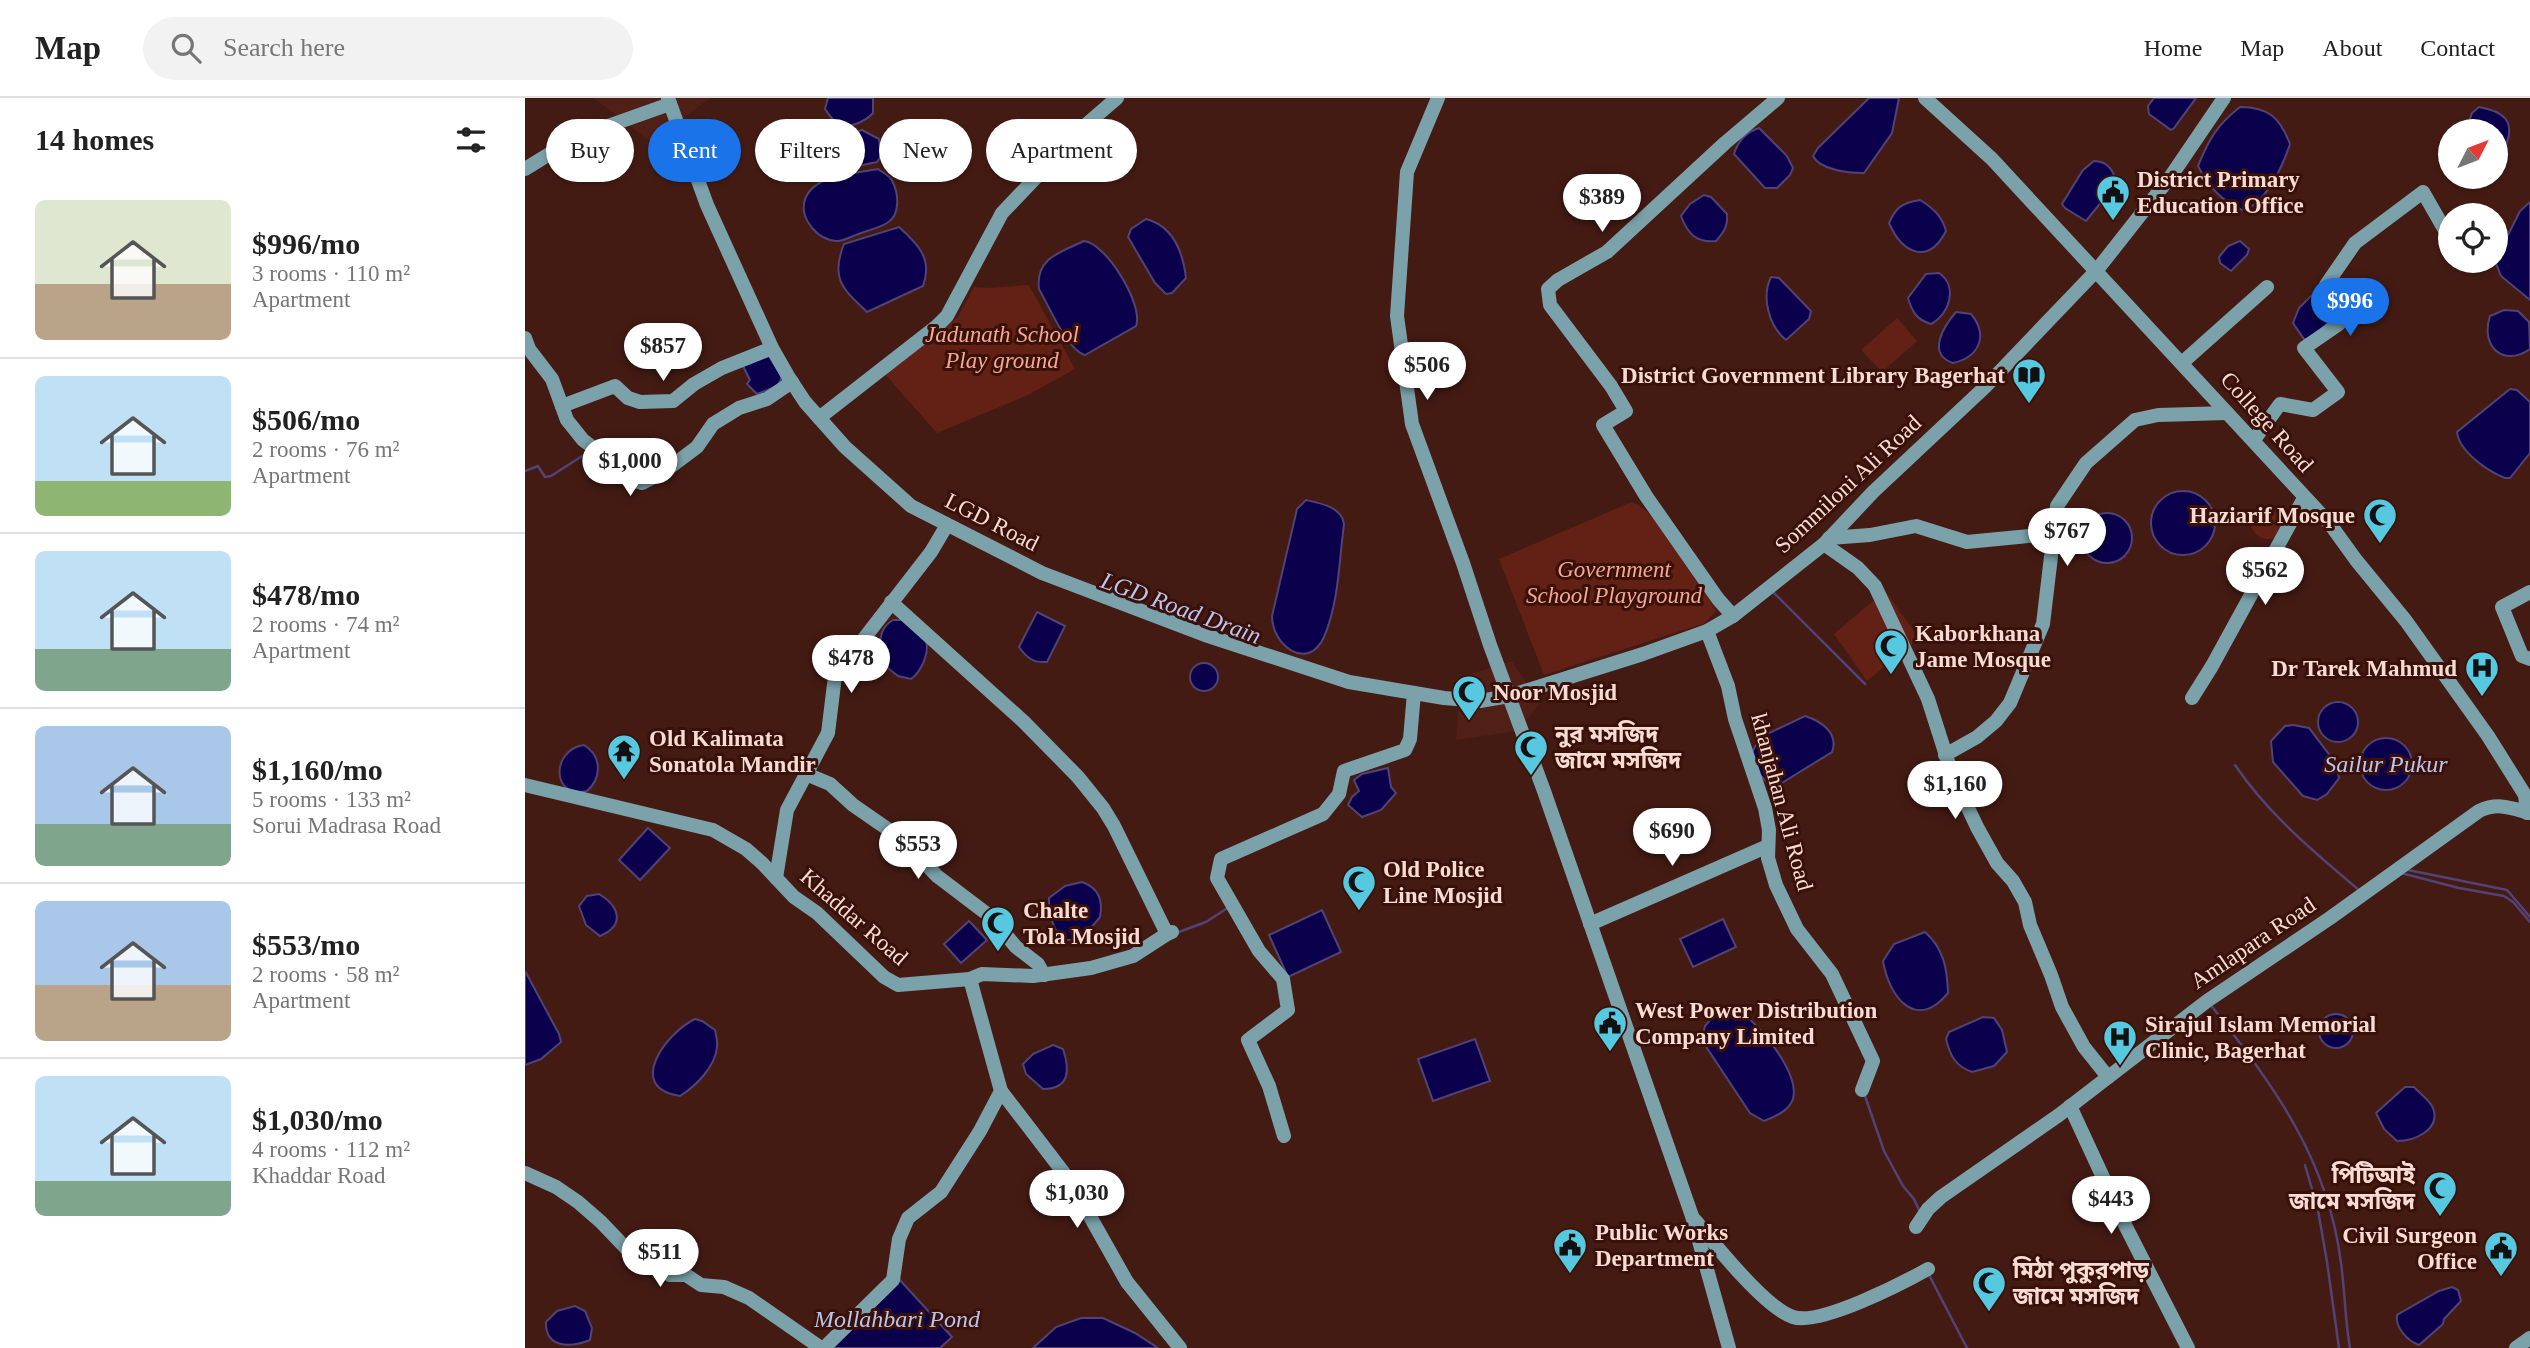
<!DOCTYPE html>
<html lang="en">
<head>
<meta charset="utf-8">
<style>
  body { margin:0; font-family:"Times New Roman","Noto Sans Bengali",serif; background:#f2f2f2; color:#222; height:100vh; display:flex; flex-direction:column; font-size:26px; white-space:nowrap }
  * { box-sizing:border-box; margin:0 }
  p { font-size:23px; color:#767676 }
  .icon { flex:none; width:38px; height:38px; fill:none; stroke:currentColor; stroke-width:2; stroke-linecap:round; stroke-linejoin:round }
  .map { position:relative; flex:1; overflow:hidden }
  .side { display:flex; flex-direction:column; background:#fff; width:525px }
  .side>* { flex:none }
  .banner { position:absolute; left:21px; top:21px; width:665px; height:63px; display:flex; gap:14px }
  .needle { width:46px; rotate:48deg }
  .tools { position:absolute; left:1913px; top:21px; display:grid; gap:14px }
  .tools a { display:grid; place-items:center; width:70px; height:70px; border-radius:50%; background:#fff; box-shadow:0 2px 5px #0004; font-size:35px }
  .price { position:absolute; translate:-50% -60px; padding:0 16px; border-radius:24px; background:#fff; color:#222; font-size:23px; line-height:46px; filter:drop-shadow(0 2px 4px #0008) }
  .price::after { content:''; position:absolute; left:50%; top:42px; width:21px; height:16px; margin-left:-10px; background:inherit; clip-path:polygon(0 0,100% 0,50% 100%) }
  .price.selected { background:#1a73e8; color:#fff }
  ul { padding:0; list-style:none }
  li { display:flex; align-items:center; gap:21px; height:175px; padding:0 35px }
  li+li { border-top:2px solid #e0e0e0 }
  li span { display:grid; place-items:center; flex:none; width:196px; height:140px; border-radius:10px; color:#555 }
  li>.icon { margin-inline-start:auto }
  span .icon { width:84px; height:84px; fill:#fffc; stroke-width:1 }
  li b { font-size:30px }
  h2 { display:flex; justify-content:space-between; align-items:center; height:84px; padding:0 35px; font-size:30px }
  .pill { padding:0 24px; border-radius:32px; background:#fff; box-shadow:0 2px 5px #0004; font-size:24px; line-height:63px }
  .pill.selected { background:#1a73e8; color:#fff }
  header { display:flex; align-items:center; gap:42px; box-sizing:border-box; height:98px; padding:0 35px; background:#fff; border-bottom:2px solid #e0e0e0 }
  header strong { font-size:33px }
  nav { display:flex; gap:38px; margin-inline-start:auto; font-size:24px }
  .search { width:490px; height:63px; background:#f2f2f2; display:flex; align-items:center; gap:18px; box-sizing:border-box; padding:0 24px; border-radius:38px; color:#767676; font-size:26px }
  main { display:flex; flex:1; min-height:0 }
  .map>svg:first-child { display:block }
  .built { fill:#501f16 }
  .green { fill:#622114 }
  .water { fill:#0b004c; stroke:#524275; stroke-width:2 }
  .lines { fill:none; stroke-linecap:round; stroke-linejoin:round }
  .stream { stroke:#524275; stroke-width:2.5 }
  .secondary { stroke:#7ba2ab; stroke-width:14 }
  .labels { text-anchor:middle; dominant-baseline:central; stroke-width:6; stroke-linejoin:round; paint-order:stroke }
  .poi-label { font-size:23px; font-weight:bold; fill:#f7dbd4; stroke:#391109; text-anchor:start }
  .park-label { font-size:23px; font-style:italic; fill:#f3a897; stroke:#391109 }
  .street-label { font-size:23px; fill:#f7dbd4; stroke:#391109 }
  .water-label { font-size:24px; font-style:italic; fill:#b9c5f0; stroke:#391109 }
</style>
</head>
<body>
<header>
<strong>Map</strong>
<div class="search"><svg class="icon" aria-label="search" viewBox="0 0 24 24"><circle cx="10" cy="10" r="6"/><path d="M15 15l6 6"/></svg>Search here</div>
<nav><a>Home</a><a>Map</a><a>About</a><a>Contact</a></nav>
</header>
<main>
<section class="side">
<h2>14 homes<svg class="icon" aria-label="filters" viewBox="0 0 24 24"><path d="M4 7h16M4 17h16"/><circle cx="9" cy="7" r="2"/><circle cx="15" cy="17" r="2"/></svg></h2>
<ul>
<li><span style="background:linear-gradient(#dfe7d0 60%,#b9a48a 0)"><svg class="icon" aria-label="home" viewBox="0 0 24 24"><path d="M3 11l9-7 9 7M6 9v11h12V9"/></svg></span><div><b>$996/mo</b><p>3 rooms · 110 m²</p><p>Apartment</p></div></li>
<li><span style="background:linear-gradient(#bfe0f5 75%,#8fb573 0)"><svg class="icon" aria-label="home" viewBox="0 0 24 24"><path d="M3 11l9-7 9 7M6 9v11h12V9"/></svg></span><div><b>$506/mo</b><p>2 rooms · 76 m²</p><p>Apartment</p></div></li>
<li><span style="background:linear-gradient(#bfe0f5 70%,#7fa58c 0)"><svg class="icon" aria-label="home" viewBox="0 0 24 24"><path d="M3 11l9-7 9 7M6 9v11h12V9"/></svg></span><div><b>$478/mo</b><p>2 rooms · 74 m²</p><p>Apartment</p></div></li>
<li><span style="background:linear-gradient(#a9c7e8 70%,#7fa58c 0)"><svg class="icon" aria-label="home" viewBox="0 0 24 24"><path d="M3 11l9-7 9 7M6 9v11h12V9"/></svg></span><div><b>$1,160/mo</b><p>5 rooms · 133 m²</p><p>Sorui Madrasa Road</p></div></li>
<li><span style="background:linear-gradient(#a9c7e8 60%,#b9a48a 0)"><svg class="icon" aria-label="home" viewBox="0 0 24 24"><path d="M3 11l9-7 9 7M6 9v11h12V9"/></svg></span><div><b>$553/mo</b><p>2 rooms · 58 m²</p><p>Apartment</p></div></li>
<li><span style="background:linear-gradient(#bfe0f5 75%,#7fa58c 0)"><svg class="icon" aria-label="home" viewBox="0 0 24 24"><path d="M3 11l9-7 9 7M6 9v11h12V9"/></svg></span><div><b>$1,030/mo</b><p>4 rooms · 112 m²</p><p>Khaddar Road</p></div></li>
</ul>
</section>
<div class="map">
<svg width="2005" height="1250" viewBox="0 0 2005 1250">
  <rect width="100%" height="100%" fill="#441b13"/>
  <g class="built">
    <path d="M69 0H185L126 44Z"/>
    <path d="M987 563 1015 606 992 633 931 642 936 579Z"/>
  </g>
  <g class="green">
    <path d="M504 187 550 271 503 297 412 335 358 274 401 245 433 219 449 189 465 190Z"/>
    <path d="M1372 220 1392 243 1357 274 1336 252Z"/>
    <path d="M1107 404C1135 415 1175 486 1191 513L1180 525 1019 577 974 461Z"/>
    <circle cx="1743" cy="424" r="17"/>
    <path d="M1360 493 1394 540 1342 583 1309 536Z"/>
  </g>
  <g class="water">
    <path d="M303 0H348V15C341 23 321 33 311 25 307 21 303 15 300 11Z"/>
    <path d="M1344 0H1374L1367 35 1339 75C1324 75 1295 72 1288 58L1293 50Z"/>
    <path d="M1629 0H1671L1649 30 1646 32 1624 16 1623 8Z"/>
    <path d="M1715 9C1744 9 1755 20 1765 46 1758 67 1740 108 1717 112 1696 103 1683 88 1673 68 1684 41 1692 27 1715 9Z"/>
    <path d="M1954 9C1977 13 1991 22 1981 47 1979 54 1978 57 1972 61L1970 33H1941L1947 15Z"/>
    <path d="M1234 30 1262 58 1268 70 1265 77 1252 90H1240L1209 56C1213 43 1221 34 1234 30Z"/>
    <path d="M337 32 354 41 356 58 352 64 295 76 286 67 285 57 289 45Z"/>
    <path d="M1569 63C1583 63 1590 74 1591 86L1561 123 1540 110 1537 106 1558 72Z"/>
    <path d="M353 71C357 74 363 77 366 81 374 94 376 117 362 125 354 130 344 132 336 135 329 137 318 144 311 143 293 142 276 122 279 105 285 76 329 76 353 71Z"/>
    <path d="M1179 97 1186 99 1202 116C1203 128 1199 134 1191 143 1171 145 1163 136 1156 118L1165 106Z"/>
    <path d="M1395 102C1408 110 1417 118 1421 133 1403 168 1377 155 1364 125 1371 109 1377 105 1395 102Z"/>
    <path d="M2005 104V202L1976 178 1970 163 1995 113Z"/>
    <path d="M621 121C648 128 658 155 661 180L647 195 641 196 630 185 603 139 606 131Z"/>
    <path d="M374 129C393 146 408 161 398 188L342 214C318 191 305 181 319 146Z"/>
    <path d="M559 143C581 145 619 207 611 228L560 257C542 252 524 208 514 191 510 160 536 154 559 143Z"/>
    <path d="M1715 143 1724 151 1722 157 1706 173 1695 165 1694 159 1703 148Z"/>
    <path d="M1414 175C1433 188 1425 216 1406 226 1392 222 1387 214 1383 200L1401 176Z"/>
    <path d="M1246 179 1254 180 1286 213 1284 221 1261 242C1244 228 1236 199 1246 179Z"/>
    <path d="M1787 197C1798 198 1809 210 1804 222 1802 229 1789 236 1782 241H1779L1768 225 1774 210Z"/>
    <path d="M1979 212 1993 213 2004 224 2005 251C1978 270 1955 248 1965 218Z"/>
    <path d="M1431 214 1446 216C1464 238 1454 259 1428 265 1401 256 1419 228 1431 214Z"/>
    <path d="M244 258 257 279 253 288 232 296 222 286 225 282 218 268Z"/>
    <path d="M1985 291 1992 292 2005 304V355L1985 380H1980C1962 373 1934 353 1932 334Z"/>
    <circle cx="1658" cy="425" r="32"/>
    <path d="M781 402C795 405 817 409 819 426 814 463 814 504 799 539 783 574 747 548 747 518L772 411Z"/>
    <circle cx="1582" cy="440" r="25"/>
    <path d="M512 514 540 528 522 564C508 565 502 560 494 549Z"/>
    <path d="M368 522H381C386 527 395 532 399 538 407 551 397 573 386 581L373 578 354 563C356 546 352 531 368 522Z"/>
    <circle cx="679" cy="579" r="14"/>
    <circle cx="1813" cy="624" r="20"/>
    <path d="M1280 618C1296 623 1314 635 1307 654L1252 688H1246L1233 675 1227 654 1236 639Z"/>
    <path d="M1768 627 1784 630 1809 663 1814 680 1802 696 1792 702 1778 698 1748 664 1746 643 1760 628Z"/>
    <circle cx="1861" cy="666" r="26"/>
    <path d="M59 647C77 658 77 680 62 693 27 702 25 652 59 647Z"/>
    <path d="M863 670 866 689 871 695 856 712 837 719 823 707 827 699 834 693 829 682 837 676Z"/>
    <path d="M123 730 145 750 115 782 94 762Z"/>
    <path d="M557 784C574 790 578 802 575 819 569 826 563 835 555 839 531 853 523 816 524 800L540 788Z"/>
    <path d="M74 796C94 808 101 827 75 838L61 827 54 808 62 798Z"/>
    <path d="M797 812 816 854 763 879 744 837Z"/>
    <path d="M1198 821 1211 849 1168 869 1155 841Z"/>
    <path d="M444 823 462 842 436 865 419 846Z"/>
    <path d="M1400 834C1419 851 1422 870 1423 895 1391 934 1364 899 1358 863L1369 846Z"/>
    <path d="M0 873 34 936 36 944 16 961 0 967Z"/>
    <path d="M1212 911C1233 925 1275 974 1268 1001 1264 1013 1250 1019 1239 1023L1225 1015 1182 950 1178 936 1180 928 1193 913Z"/>
    <circle cx="1811" cy="933" r="17"/>
    <path d="M1458 919 1469 920 1477 932 1482 954 1469 968 1447 974C1430 968 1425 957 1421 941L1424 934Z"/>
    <path d="M170 921 177 923 190 932C191 937 193 944 192 949 190 969 171 988 155 998 100 990 141 935 170 921Z"/>
    <path d="M950 941 965 983 908 1003 893 961Z"/>
    <path d="M528 947 538 951C545 972 545 991 518 991L501 976 498 966 508 956Z"/>
    <path d="M1880 989H1889C1894 995 1905 1002 1908 1010 1916 1032 1889 1043 1872 1043L1859 1031 1851 1015Z"/>
    <path d="M373 1180 427 1239 415 1250H297Z"/>
    <path d="M1927 1189 1933 1192 1936 1203 1919 1221 1918 1226 1894 1247C1883 1243 1870 1230 1872 1217L1914 1193Z"/>
    <path d="M50 1208 60 1213 67 1230 65 1242C45 1250 20 1250 21 1224L32 1213Z"/>
    <path d="M556 1220H578L610 1235 633 1250H508L531 1229Z"/>
  </g>
  <g class="lines">
    <g class="stream">
      <path d="M0 373 13 368 20 379 26 378 65 353"/>
      <path d="M1247 493 1340 586"/>
      <path d="M1710 667C1743 716 1791 756 1835 793"/>
      <path d="M1883 772 1982 792 2005 819"/>
      <path d="M1876 775 1934 790 1979 798 1988 804 2005 824"/>
      <path d="M651 835 681 824 701 811"/>
      <path d="M1685 906C1748 987 1803 1060 1816 1165 1820 1194 1820 1222 1825 1250"/>
      <path d="M1339 995 1359 1053 1378 1088 1389 1101 1395 1114"/>
      <path d="M1780 1067 1793 1112 1802 1164 1814 1250"/>
      <path d="M1403 1175 1442 1250"/>
    </g>
    <g class="secondary">
      <path d="M143 0 182 107 247 250 263 278 280 304 320 349 386 408 517 475 680 537 824 584 919 600 955 603 984 598 1118 556 1182 533 1208 518 1299 446 1348 394 1460 289 1572 172 1646 78 1699 0"/>
      <path d="M913 0 882 74 872 218 887 326 938 465 965 547 1019 693 1167 1118 1204 1250"/>
      <path d="M1400 0 1467 61 1805 426 1831 462 1881 523 1963 638 2000 697 2002 715"/>
      <path d="M0 71 52 39 145 6"/>
      <path d="M0 240 4 251 27 281 42 322 58 342 82 360 91 377 117 385 140 373 172 349 188 326 214 310 242 301 267 284"/>
      <path d="M1658 264 1742 189"/>
      <path d="M37 308 90 288 103 300 115 304 148 303 169 286 197 270 247 250"/>
      <path d="M294 320 412 228 422 218 477 115 563 25 592 0"/>
      <path d="M1729 342 1755 306 1788 312 1813 294 1779 250 1814 226 1801 187 1830 145 1898 94 1925 141"/>
      <path d="M1304 440 1345 437 1391 428 1442 444 1514 437 1527 441"/>
      <path d="M1299 446 1333 470 1350 488 1403 601 1427 676 1452 729 1472 765 1488 783 1500 804 1505 827 1526 877 1537 909 1559 949 1583 979"/>
      <path d="M2005 494 1977 509 1997 558 2005 561"/>
      <path d="M366 504 499 624 553 679 578 710 589 728 642 836 647 834"/>
      <path d="M1208 518 1193 501 1121 398 1078 327 1101 313 1086 288 1025 207 1023 191 1033 182 1082 154 1200 45 1253 0"/>
      <path d="M1182 533 1203 588 1210 621 1240 710 1244 732 1243 760 1251 787 1272 831 1307 876 1348 963 1337 992"/>
      <path d="M1667 600 1687 568 1779 400"/>
      <path d="M1420 657 1452 639 1471 623 1485 605 1518 526 1532 408 1561 365 1610 322 1633 317 1702 315"/>
      <path d="M281 676 305 686 328 707 377 741 412 778 466 819 491 849 513 866 519 877"/>
      <path d="M0 687 188 732 221 751 237 765 269 799 292 815 359 879 373 887 445 881 457 876 508 878 566 870 608 858 642 836"/>
      <path d="M251 780 262 712 303 635 310 578 406 454 422 427"/>
      <path d="M1065 826 1243 748"/>
      <path d="M476 993 545 1083 602 1184 655 1250"/>
      <path d="M1545 1008 1601 1129 1663 1250"/>
      <path d="M759 1038 744 988 723 942 763 912 758 881 734 853 692 780 696 761 798 716 814 696 819 673 880 652 885 641 889 595"/>
      <path d="M0 1075 31 1089 53 1104 76 1124 117 1167 132 1170 145 1177H161L176 1187 199 1189 224 1200 296 1250"/>
      <path d="M1170 1122C1190 1147 1240 1210 1268 1219 1295 1228 1378 1185 1403 1171"/>
      <path d="M1391 1129 1403 1111 1416 1099 1534 1017 1682 903 1805 820 1954 713C1973 704 1986 710 2005 715"/>
      <path d="M299 1250 368 1182 374 1141 383 1120 416 1094 455 1033 476 993 445 881"/>
      <path d="M1991 1250 2005 1240"/>
    </g>
  </g>
  <defs>
    <g id="civic-pin" transform="scale(1.75)"><path d="M0 17L-7.5 6A9.5 9.5 0 1 1 7.5 6Z" fill="#56c9e0" stroke="#391109"/><path d="M-.6-6.5H3V-4.5H.6V-3L4-1V1h2V6H-6V1h2V-1L-.6-3ZM-1.2 2.5V6h2.4V2.5Z" fill="#111"/></g>
    <g id="library-pin" transform="scale(1.75)"><path d="M0 17L-7.5 6A9.5 9.5 0 1 1 7.5 6Z" fill="#56c9e0" stroke="#391109"/><path d="M-6-4Q-3-5.5-.7-3.5V5Q-3 3-6 4ZM6-4Q3-5.5 .7-3.5V5Q3 3 6 4Z" fill="#111"/></g>
    <g id="mosque-pin" transform="scale(1.75)"><path d="M0 17L-7.5 6A9.5 9.5 0 1 1 7.5 6Z" fill="#56c9e0" stroke="#391109"/><path d="M3.5-4.9A6 6 0 1 0 3.5 4.9A5 5 0 1 1 3.5-4.9Z" fill="#111"/></g>
    <g id="hospital-pin" transform="scale(1.75)"><path d="M0 17L-7.5 6A9.5 9.5 0 1 1 7.5 6Z" fill="#56c9e0" stroke="#391109"/><path d="M-5-5h3v3.5h4V-5h3V5h-3V1.5h-4V5h-3Z" fill="#111"/></g>
    <g id="temple-pin" transform="scale(1.75)"><path d="M0 17L-7.5 6A9.5 9.5 0 1 1 7.5 6Z" fill="#56c9e0" stroke="#391109"/><path d="M0-6L5-2H3V0L6.5 2.5H4V6H1.5V3h-3V6H-4V2.5H-6.5L-3 0V-2H-5Z" fill="#111"/></g>
  </defs>
  <g fill-rule="evenodd">
    <use href="#civic-pin" x="1588" y="94"/>
    <use href="#library-pin" x="1504" y="277"/>
    <use href="#mosque-pin" x="1855" y="417"/>
    <use href="#mosque-pin" x="1366" y="548"/>
    <use href="#hospital-pin" x="1957" y="570"/>
    <use href="#mosque-pin" x="944" y="594"/>
    <use href="#mosque-pin" x="1006" y="649"/>
    <use href="#temple-pin" x="99" y="653"/>
    <use href="#mosque-pin" x="834" y="784"/>
    <use href="#mosque-pin" x="473" y="825"/>
    <use href="#civic-pin" x="1085" y="925"/>
    <use href="#hospital-pin" x="1595" y="939"/>
    <use href="#mosque-pin" x="1915" y="1090"/>
    <use href="#civic-pin" x="1045" y="1147"/>
    <use href="#civic-pin" x="1976" y="1150"/>
    <use href="#mosque-pin" x="1464" y="1185"/>
  </g>
  <g class="labels">
    <g class="poi-label">
      <text x="1612" y="81">District Primary<tspan x="1612" dy="26">Education Office</tspan></text>
      <text x="1480" y="277" text-anchor="end">District Government Library Bagerhat</text>
      <text x="1830" y="417" text-anchor="end">Haziarif Mosque</text>
      <text x="1390" y="535">Kaborkhana<tspan x="1390" dy="26">Jame Mosque</tspan></text>
      <text x="1932" y="570" text-anchor="end">Dr Tarek Mahmud</text>
      <text x="968" y="594">Noor Mosjid</text>
      <text x="1030" y="636">নুর মসজিদ<tspan x="1030" dy="26">জামে মসজিদ</tspan></text>
      <text x="124" y="640">Old Kalimata<tspan x="124" dy="26">Sonatola Mandir</tspan></text>
      <text x="858" y="771">Old Police<tspan x="858" dy="26">Line Mosjid</tspan></text>
      <text x="498" y="812">Chalte<tspan x="498" dy="26">Tola Mosjid</tspan></text>
      <text x="1110" y="912">West Power Distribution<tspan x="1110" dy="26">Company Limited</tspan></text>
      <text x="1620" y="926">Sirajul Islam Memorial<tspan x="1620" dy="26">Clinic, Bagerhat</tspan></text>
      <text x="1890" y="1077" text-anchor="end">পিটিআই<tspan x="1890" dy="26">জামে মসজিদ</tspan></text>
      <text x="1070" y="1134">Public Works<tspan x="1070" dy="26">Department</tspan></text>
      <text x="1952" y="1137" text-anchor="end">Civil Surgeon<tspan x="1952" dy="26">Office</tspan></text>
      <text x="1488" y="1172">মিঠা পুকুরপাড়<tspan x="1488" dy="26">জামে মসজিদ</tspan></text>
    </g>
    <g class="park-label">
      <text x="477" y="236">Jadunath School<tspan x="477" dy="26">Play ground</tspan></text>
      <text x="1089" y="471">Government<tspan x="1089" dy="26">School Playground</tspan></text>
    </g>
    <g class="street-label">
      <text transform="translate(1742 324) rotate(48)">College Road</text>
      <text transform="translate(1323 386) rotate(-43)">Sommiloni Ali Road</text>
      <text transform="translate(467 424) rotate(27)">LGD Road</text>
      <text transform="translate(1257 704) rotate(75)">khanjahan Ali Road</text>
      <text transform="translate(329 819) rotate(41)">Khaddar Road</text>
      <text transform="translate(1728 845) rotate(-34)">Amlapara Road</text>
    </g>
    <g class="water-label">
      <text transform="translate(656 510) rotate(20)">LGD Road Drain</text>
      <text x="1861" y="666">Sailur Pukur</text>
      <text x="372" y="1221">Mollahbari Pond</text>
    </g>
  </g>
</svg>
<div class="tools">
<a><svg class="needle" viewBox="-14 -14 28 28"><path d="M0-13l5 13h-10z" fill="#e53935"/><path d="M0 13l5-13h-10z" fill="#767676"/></svg></a>
<a><svg class="icon" aria-label="locate" viewBox="0 0 24 24"><circle cx="12" cy="12" r="6"/><path d="M12 2v4M12 18v4M2 12h4M18 12h4"/></svg></a>
</div>
<b class="price" style="left:1077px;top:136px">$389</b>
<b class="price selected" style="left:1825px;top:240px">$996</b>
<b class="price" style="left:138px;top:285px">$857</b>
<b class="price" style="left:902px;top:304px">$506</b>
<b class="price" style="left:105px;top:400px">$1,000</b>
<b class="price" style="left:1542px;top:470px">$767</b>
<b class="price" style="left:1740px;top:509px">$562</b>
<b class="price" style="left:326px;top:597px">$478</b>
<b class="price" style="left:1430px;top:723px">$1,160</b>
<b class="price" style="left:1147px;top:770px">$690</b>
<b class="price" style="left:393px;top:783px">$553</b>
<b class="price" style="left:552px;top:1132px">$1,030</b>
<b class="price" style="left:1586px;top:1138px">$443</b>
<b class="price" style="left:135px;top:1191px">$511</b>
<div class="banner">
<a class="pill">Buy</a>
<a class="pill selected">Rent</a>
<a class="pill">Filters</a>
<a class="pill">New</a>
<a class="pill">Apartment</a>
</div>
</div>
</main>
</body>
</html>
